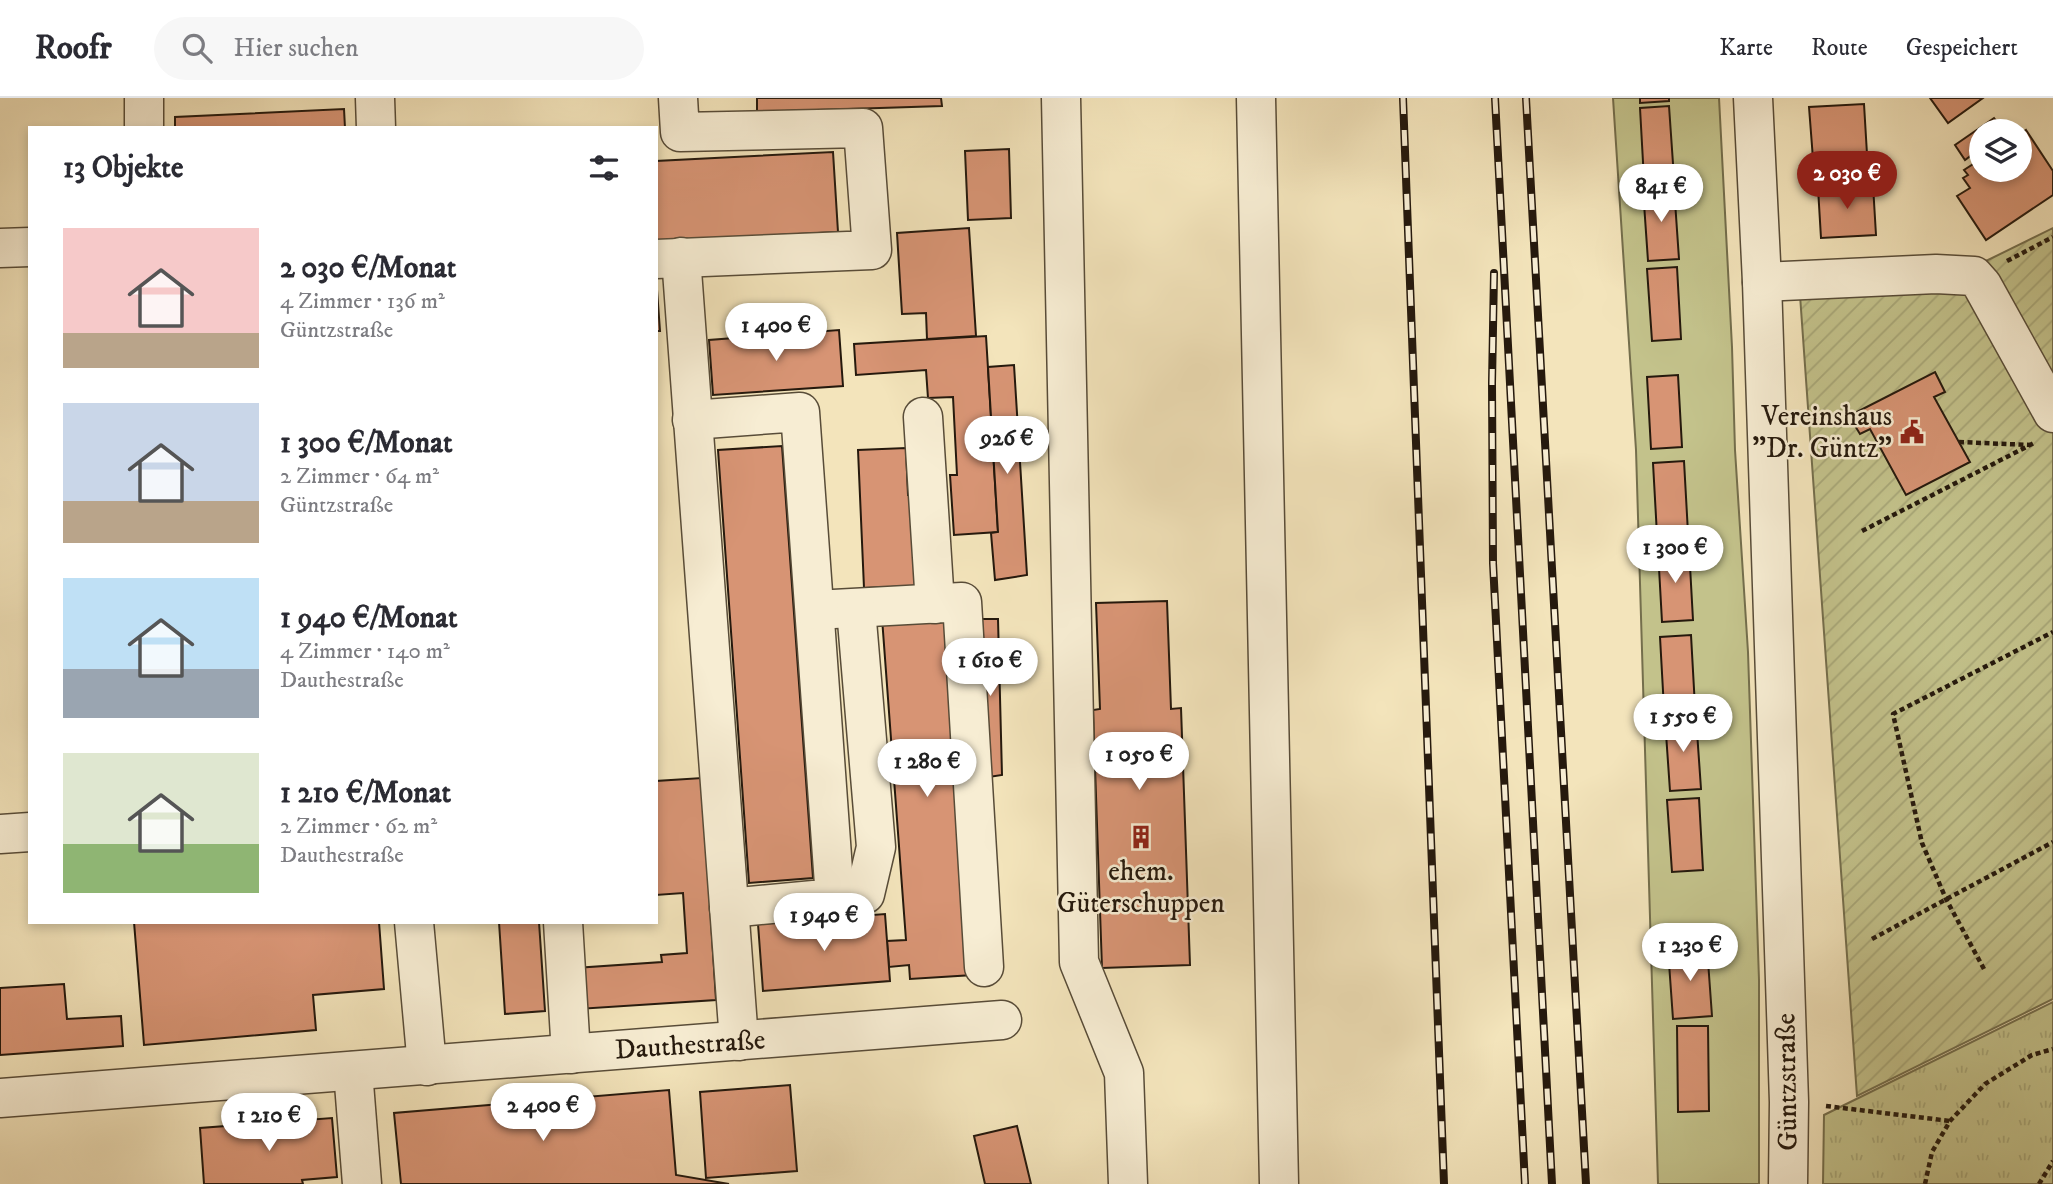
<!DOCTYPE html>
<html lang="de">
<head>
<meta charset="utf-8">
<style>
  body { margin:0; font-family:"IM FELL DW Pica",serif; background:#f7f7f7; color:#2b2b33; height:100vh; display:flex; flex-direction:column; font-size:26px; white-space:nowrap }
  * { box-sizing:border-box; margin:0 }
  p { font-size:23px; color:#7c7c81 }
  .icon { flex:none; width:38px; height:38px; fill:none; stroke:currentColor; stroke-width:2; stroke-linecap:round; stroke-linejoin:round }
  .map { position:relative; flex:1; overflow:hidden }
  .sheet { position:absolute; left:28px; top:28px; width:630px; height:798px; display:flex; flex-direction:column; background:#fff; border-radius:0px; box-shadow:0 4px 10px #0003 }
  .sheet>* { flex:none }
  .buttons { position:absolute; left:1969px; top:21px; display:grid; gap:14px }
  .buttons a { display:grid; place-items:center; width:63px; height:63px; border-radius:50%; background:#fff; box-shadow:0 4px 10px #0003; font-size:35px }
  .price { position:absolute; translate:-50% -60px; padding:0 16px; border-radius:24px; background:#fff; color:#222; font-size:23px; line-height:46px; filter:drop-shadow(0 2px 4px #0008) }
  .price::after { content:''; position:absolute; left:50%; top:42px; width:21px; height:16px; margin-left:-10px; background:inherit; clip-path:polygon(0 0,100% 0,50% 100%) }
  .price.current { background:#8f2418; color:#fff }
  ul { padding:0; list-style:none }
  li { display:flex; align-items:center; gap:21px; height:175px; padding:0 35px }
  li span { display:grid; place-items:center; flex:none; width:196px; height:140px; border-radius:0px; color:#555 }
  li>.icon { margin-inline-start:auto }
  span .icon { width:84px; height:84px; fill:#fffc; stroke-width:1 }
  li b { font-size:30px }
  h2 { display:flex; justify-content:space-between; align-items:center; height:84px; padding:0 35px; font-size:30px }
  header { display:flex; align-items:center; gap:42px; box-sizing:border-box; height:98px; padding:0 35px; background:#fff; border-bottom:2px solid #e1e1e2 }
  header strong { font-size:33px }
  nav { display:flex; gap:38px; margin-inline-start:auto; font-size:24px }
  .search { width:490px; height:63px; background:#f7f7f7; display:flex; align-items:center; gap:18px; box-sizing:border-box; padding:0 24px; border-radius:38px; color:#7c7c81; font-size:26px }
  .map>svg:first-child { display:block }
  .grass { fill:#c3c28b; stroke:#746e4c; stroke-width:2 }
  .park { fill:url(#park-tufts); stroke:#746e4c; stroke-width:2 }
  .garden { fill:url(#garden-furrows); stroke:#746e4c; stroke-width:2 }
  .building { fill:#d79474; stroke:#25190d; stroke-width:2 }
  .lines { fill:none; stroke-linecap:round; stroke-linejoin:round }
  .minor-casing { stroke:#584c38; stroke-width:41 }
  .path { stroke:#25190d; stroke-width:4.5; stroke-dasharray:5 3.5; stroke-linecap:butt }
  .minor { stroke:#f7edd3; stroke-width:38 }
  .rail-casing { stroke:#25190d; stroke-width:8 }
  .rail { stroke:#f7edd3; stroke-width:5; stroke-dasharray:16; stroke-linecap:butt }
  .labels { text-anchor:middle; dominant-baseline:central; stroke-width:5; stroke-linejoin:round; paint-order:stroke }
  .poi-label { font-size:28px; fill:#25190d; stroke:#f7edd3; text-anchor:end }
  .street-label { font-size:28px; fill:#25190d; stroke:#f7edd3 }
</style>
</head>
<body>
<header>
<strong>Roofr</strong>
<div class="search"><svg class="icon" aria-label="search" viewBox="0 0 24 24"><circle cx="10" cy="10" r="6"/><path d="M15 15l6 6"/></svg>Hier suchen</div>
<nav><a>Karte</a><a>Route</a><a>Gespeichert</a></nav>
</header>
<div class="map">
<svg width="2053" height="1086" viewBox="0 0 2053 1086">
  <defs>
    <pattern id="park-tufts" width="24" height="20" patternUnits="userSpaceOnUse" patternTransform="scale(1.75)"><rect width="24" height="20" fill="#c3c28b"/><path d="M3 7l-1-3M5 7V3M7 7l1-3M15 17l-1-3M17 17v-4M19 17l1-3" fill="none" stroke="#a7a677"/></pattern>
    <pattern id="garden-furrows" width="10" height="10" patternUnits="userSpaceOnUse" patternTransform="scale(1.75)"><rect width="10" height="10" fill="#c3c28b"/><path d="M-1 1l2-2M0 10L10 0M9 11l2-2" fill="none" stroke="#a7a677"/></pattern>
  </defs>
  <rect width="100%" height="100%" fill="#f3e4bb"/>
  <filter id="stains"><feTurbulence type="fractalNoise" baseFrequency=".00286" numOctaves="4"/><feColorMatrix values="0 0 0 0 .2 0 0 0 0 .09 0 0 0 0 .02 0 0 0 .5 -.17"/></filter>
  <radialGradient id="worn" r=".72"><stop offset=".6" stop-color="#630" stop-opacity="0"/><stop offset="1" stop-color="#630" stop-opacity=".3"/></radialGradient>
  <path class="grass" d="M1613 0H1719L1732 249 1735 352 1748 554 1759 882V1086H1658L1636 352Z"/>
  <path class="park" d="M2053 904V1086H1823L1824 1017Z"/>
  <path class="garden" d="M2053 130V901L1857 998 1798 169 1986 163Z"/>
  <g class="building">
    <path d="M757 0H941L942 8 757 14Z"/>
    <path d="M1640 0H1669V3L1640 5Z"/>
    <path d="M1930 0H1983L1948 25Z"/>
    <path d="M1864 6 1867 56 1813 61 1809 9Z"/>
    <path d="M1669 8 1674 80 1644 82 1640 10Z"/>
    <path d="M344 11 345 30H175V19Z"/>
    <path d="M1994 20 2004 33H1981V50L1965 62 1955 47Z"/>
    <path d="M2026 32 2053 73V97L1986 142 1957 98 1970 90 1963 80 1968 77 1964 72 1981 61V72H2020V36Z"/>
    <path d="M1009 51 1011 120 968 122 965 53Z"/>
    <path d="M833 54 838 134 656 143V63Z"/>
    <path d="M1873 87 1876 137 1821 140 1818 90Z"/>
    <path d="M1674 89 1679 161 1648 163 1643 91Z"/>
    <path d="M969 130 976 238 927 241 926 215 902 216 897 135Z"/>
    <path d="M1677 169 1681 241 1652 243 1647 171Z"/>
    <path d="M656 178 660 233H656Z"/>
    <path d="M839 232 843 288 713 297 709 242Z"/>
    <path d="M986 238 998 434 954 437 950 377H957L953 299 928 300 926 272 856 277 854 246Z"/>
    <path d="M1014 267 1027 477 995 482 991 435 998 434 988 269Z"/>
    <path d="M1935 274 1945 294 1934 299 1970 364 1906 397 1870 331 1860 336 1849 318Z"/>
    <path d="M1678 277 1682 349 1651 351 1647 279Z"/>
    <path d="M782 348 813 780 749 785 718 352Z"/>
    <path d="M906 350 908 397H913L917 488 864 490 858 352Z"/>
    <path d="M1684 363 1688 435 1657 437 1653 365Z"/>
    <path d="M1689 450 1693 522 1662 524 1658 452Z"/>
    <path d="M1167 503 1171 611 1181 610 1190 867 1102 870 1093 612 1100 611 1096 505Z"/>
    <path d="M947 514 973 877 910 881 909 867 889 869 887 843 906 842 882 520Z"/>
    <path d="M978 521H998L1002 677 982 680Z"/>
    <path d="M1691 537 1695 609 1664 611 1660 539Z"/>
    <path d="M1696 619 1701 691 1670 693 1665 621Z"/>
    <path d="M702 680 716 902 578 911 575 870 662 864 661 857 687 855 683 795 656 797V683Z"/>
    <path d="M1699 700 1703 772 1672 774 1667 702Z"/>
    <path d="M885 816 890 883 763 893 758 826Z"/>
    <path d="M134 824H379L384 891 313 897 316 932 144 947Z"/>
    <path d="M499 824H539L545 913 505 916Z"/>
    <path d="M1707 849 1712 918 1673 921 1668 851Z"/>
    <path d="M64 886 67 921 121 918 123 948 0 957V890Z"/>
    <path d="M1677 928H1708L1709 1013 1678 1014Z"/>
    <path d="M790 987 797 1073 706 1080 700 994Z"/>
    <path d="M669 992 676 1077 729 1086H401L394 1015Z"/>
    <path d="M332 1020 337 1079 302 1082 303 1086H204L200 1030Z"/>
    <path d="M1017 1028 1031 1086H985L974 1038Z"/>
  </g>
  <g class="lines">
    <g class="minor-casing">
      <g id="minor">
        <path d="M375 0 376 30"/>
        <path d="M1061 0 1079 864 1124 975 1128 1086"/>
        <path d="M1256 0 1279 1086"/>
        <path d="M1753 0 1762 184 1789 1004 1788 1086"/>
        <path d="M144 30V0"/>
        <path d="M0 150 30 149"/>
        <path d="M681 159 739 943"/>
        <path d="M656 161 872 152 863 30 680 34 678 0"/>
        <path d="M1762 184 1936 176 1974 178 1982 187 2053 315"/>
        <path d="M923 319 935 506"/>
        <path d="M692 322 800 314 835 800 729 810"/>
        <path d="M815 512 962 504 984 869"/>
        <path d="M0 736 30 734"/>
        <path d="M835 800 865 796 876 749 856 511"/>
        <path d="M414 824 427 968"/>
        <path d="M563 824 571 956"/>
        <path d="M353 973 362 1086"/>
        <path d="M0 1000 1002 922"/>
      </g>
    </g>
    <g class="path">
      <path d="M2007 163 2053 139"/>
      <path d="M1959 344 2030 347"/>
      <path d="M1862 433 2036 344"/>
      <path d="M1872 841 2053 744"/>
      <path d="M1984 871 1946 801 1922 745 1893 616 2053 534"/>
      <path d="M1826 1008 1950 1023"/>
      <path d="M1925 1086 1932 1054 1950 1023 1985 986 2032 957 2053 951"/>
      <path d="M2039 1086 2053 1063"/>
    </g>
    <use href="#minor" class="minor"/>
    <g class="rail-casing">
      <g id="rail">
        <path d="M1403 0 1444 1086"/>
        <path d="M1495 0 1552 1086"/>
        <path d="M1526 0 1586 1086"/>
        <path d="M1494 175 1492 285 1493 465 1525 1086"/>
      </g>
    </g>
    <use href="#rail" class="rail"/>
  </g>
  <defs>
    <g id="civic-bare" transform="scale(1.89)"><path d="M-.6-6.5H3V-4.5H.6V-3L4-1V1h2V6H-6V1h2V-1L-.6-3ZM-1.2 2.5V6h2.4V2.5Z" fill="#8f2418" stroke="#f7edd3" stroke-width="2.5" paint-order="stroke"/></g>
    <g id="building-bare" transform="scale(1.89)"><path d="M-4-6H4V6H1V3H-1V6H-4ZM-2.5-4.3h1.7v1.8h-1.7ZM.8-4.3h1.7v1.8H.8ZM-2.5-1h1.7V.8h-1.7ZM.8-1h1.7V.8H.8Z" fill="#8f2418" stroke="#f7edd3" stroke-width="2.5" paint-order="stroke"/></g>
  </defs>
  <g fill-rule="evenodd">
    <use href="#civic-bare" x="1912" y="334"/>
    <use href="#building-bare" x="1141" y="739"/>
  </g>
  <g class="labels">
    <g class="poi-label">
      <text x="1892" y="318">Vereinshaus<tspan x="1892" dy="32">"Dr. Güntz"</tspan></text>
      <text x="1141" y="773" text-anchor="middle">ehem.<tspan x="1141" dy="32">Güterschuppen</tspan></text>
    </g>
    <g class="street-label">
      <text transform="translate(690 947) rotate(-4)">Dauthestraße</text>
      <text transform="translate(1787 984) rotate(-91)">Güntzstraße</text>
    </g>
  </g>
  <rect width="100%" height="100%" filter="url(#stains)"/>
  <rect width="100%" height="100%" fill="url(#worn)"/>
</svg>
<div class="buttons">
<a><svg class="icon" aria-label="layers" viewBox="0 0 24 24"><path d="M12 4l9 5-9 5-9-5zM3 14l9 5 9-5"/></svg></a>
</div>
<b class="price current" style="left:1847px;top:113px">2 030 €</b>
<b class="price" style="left:1661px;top:126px">841 €</b>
<b class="price" style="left:776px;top:265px">1 400 €</b>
<b class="price" style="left:1007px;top:378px">926 €</b>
<b class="price" style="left:1675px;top:487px">1 300 €</b>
<b class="price" style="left:990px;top:600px">1 610 €</b>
<b class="price" style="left:1683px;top:656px">1 550 €</b>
<b class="price" style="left:1139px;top:694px">1 050 €</b>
<b class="price" style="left:927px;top:701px">1 280 €</b>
<b class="price" style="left:824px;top:855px">1 940 €</b>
<b class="price" style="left:1690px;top:885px">1 230 €</b>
<b class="price" style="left:543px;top:1045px">2 400 €</b>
<b class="price" style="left:269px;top:1055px">1 210 €</b>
<section class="sheet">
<h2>13 Objekte<svg class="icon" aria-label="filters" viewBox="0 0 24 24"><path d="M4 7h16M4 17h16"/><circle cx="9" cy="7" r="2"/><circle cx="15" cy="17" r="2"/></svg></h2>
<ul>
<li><span style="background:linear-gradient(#f6c9c9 75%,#b9a48a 0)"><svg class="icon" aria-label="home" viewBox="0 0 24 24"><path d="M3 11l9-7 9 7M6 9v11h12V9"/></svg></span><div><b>2 030 €/Monat</b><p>4 Zimmer · 136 m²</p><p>Güntzstraße</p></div></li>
<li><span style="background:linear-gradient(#c9d6e8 70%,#b9a48a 0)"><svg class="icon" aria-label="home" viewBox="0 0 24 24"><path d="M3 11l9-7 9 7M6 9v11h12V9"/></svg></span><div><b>1 300 €/Monat</b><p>2 Zimmer · 64 m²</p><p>Güntzstraße</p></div></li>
<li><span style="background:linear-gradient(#bfe0f5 65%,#9aa5b1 0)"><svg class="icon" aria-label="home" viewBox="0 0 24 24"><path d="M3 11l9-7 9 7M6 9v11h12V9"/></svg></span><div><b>1 940 €/Monat</b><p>4 Zimmer · 140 m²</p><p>Dauthestraße</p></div></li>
<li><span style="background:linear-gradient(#dfe7d0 65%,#8fb573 0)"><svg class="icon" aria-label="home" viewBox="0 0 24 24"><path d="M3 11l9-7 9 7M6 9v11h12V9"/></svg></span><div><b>1 210 €/Monat</b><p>2 Zimmer · 62 m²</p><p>Dauthestraße</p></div></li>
</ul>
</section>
</div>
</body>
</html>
